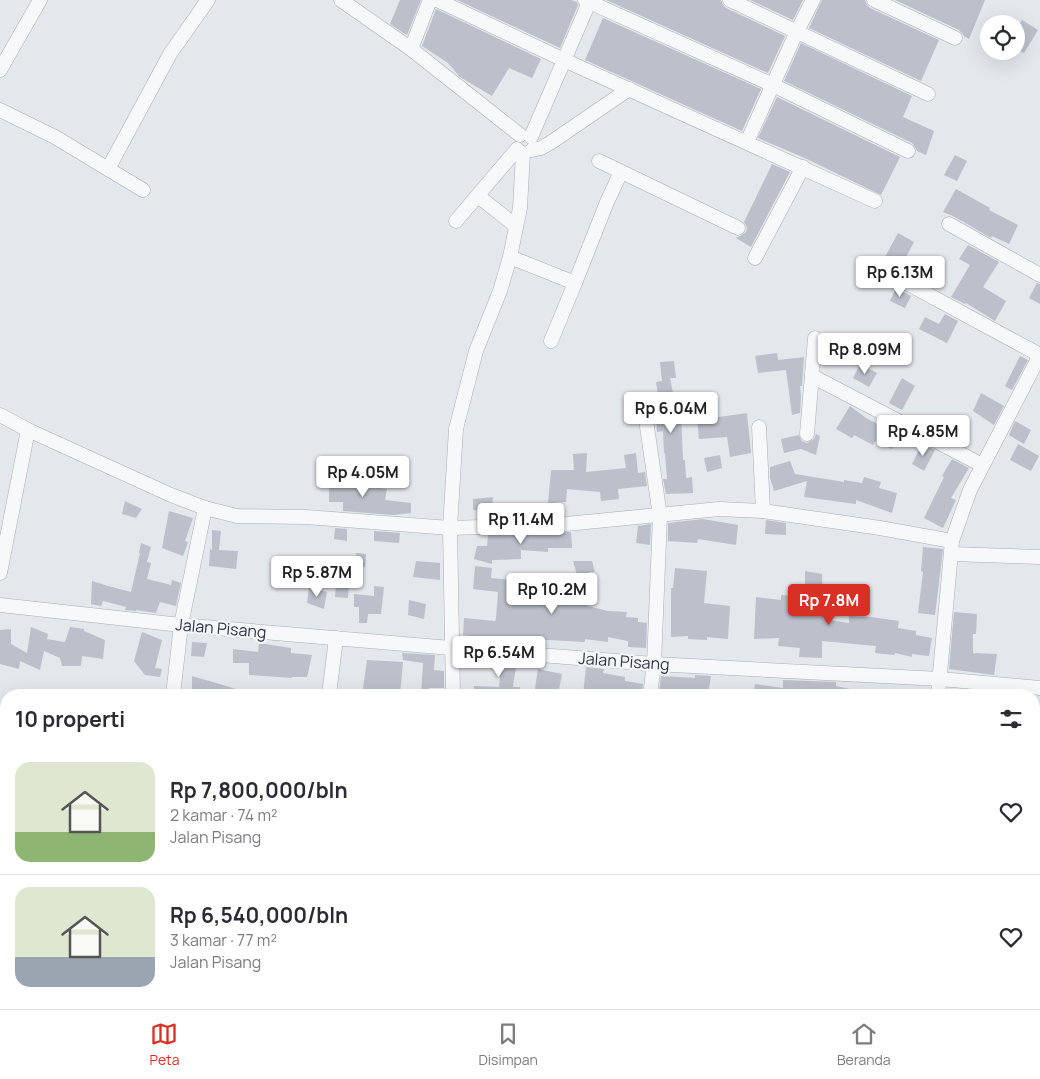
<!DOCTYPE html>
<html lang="id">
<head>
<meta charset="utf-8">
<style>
  body { margin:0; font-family:Manrope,sans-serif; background:#f2f2f3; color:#2b2b33; height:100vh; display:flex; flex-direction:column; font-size:19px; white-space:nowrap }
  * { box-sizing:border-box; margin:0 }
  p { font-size:16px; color:#7c7c81 }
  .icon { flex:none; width:28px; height:28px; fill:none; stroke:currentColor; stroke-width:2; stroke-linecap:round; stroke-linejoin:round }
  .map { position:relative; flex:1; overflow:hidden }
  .details { position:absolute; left:0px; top:689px; width:1040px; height:321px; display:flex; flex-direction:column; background:#fff; border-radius:20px 20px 0 0; box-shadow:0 5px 20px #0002 }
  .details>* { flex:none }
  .buttons { position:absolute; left:980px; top:15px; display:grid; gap:10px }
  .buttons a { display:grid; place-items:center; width:45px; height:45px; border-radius:50%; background:#fff; box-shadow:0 5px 20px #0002; font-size:25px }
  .price { position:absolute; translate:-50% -42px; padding:0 11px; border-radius:5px; background:#fff; color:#222; font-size:16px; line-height:32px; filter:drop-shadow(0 1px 2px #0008) }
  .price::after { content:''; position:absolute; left:50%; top:30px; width:15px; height:11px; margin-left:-8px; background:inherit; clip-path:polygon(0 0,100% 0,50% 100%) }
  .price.selected { background:#d93025; color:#fff }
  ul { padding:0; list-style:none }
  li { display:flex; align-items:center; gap:15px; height:125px; padding:0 15px }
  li+li { border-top:1px solid #e1e1e2 }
  li span { display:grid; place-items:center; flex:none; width:140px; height:100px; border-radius:15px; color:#555 }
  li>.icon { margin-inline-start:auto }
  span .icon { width:60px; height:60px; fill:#fffc; stroke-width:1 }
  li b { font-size:21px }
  h2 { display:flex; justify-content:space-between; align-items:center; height:60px; padding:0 15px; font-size:21px }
  .tabs { display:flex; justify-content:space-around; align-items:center; height:70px; border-top:1px solid #e1e1e2; background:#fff; font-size:14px; color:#7c7c81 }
  .tabs a { display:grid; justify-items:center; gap:2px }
  .tabs .selected { color:#d93025 }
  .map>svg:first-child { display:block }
  .building { fill:#bbc0ca }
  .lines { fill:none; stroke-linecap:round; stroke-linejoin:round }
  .minor-casing { stroke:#a9aeb7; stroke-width:15 }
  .major-casing { stroke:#a3abb8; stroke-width:19 }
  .minor { stroke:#f7f8fa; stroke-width:14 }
  .major { stroke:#fff; stroke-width:18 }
  .labels { text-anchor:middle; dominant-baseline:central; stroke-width:4.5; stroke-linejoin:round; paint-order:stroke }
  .street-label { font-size:16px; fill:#2b3445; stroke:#f4f6f9 }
</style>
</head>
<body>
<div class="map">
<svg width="1040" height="1009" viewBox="0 0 1040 1009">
  <rect width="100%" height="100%" fill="#e4e7ec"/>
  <g class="building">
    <path d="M400 0H421L407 35 390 24Z"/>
    <path d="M457 0H571L577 2 578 5 560 48Z"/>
    <path d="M606 0H721L723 5 726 8 785 36 768 73Z"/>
    <path d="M750 0H803L793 20Z"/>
    <path d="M822 0H865L867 5 870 8 939 40 921 81 809 28Z"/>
    <path d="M895 0H985L969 39 964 36 959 30Z"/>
    <path d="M436 9 541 59 532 78 509 68 492 96 460 77 448 63 422 46Z"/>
    <path d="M603 18 761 89 742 131 585 60Z"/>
    <path d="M1022 20 1038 30 1024 53 1016 49V30Z"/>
    <path d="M801 43 912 96 903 117 934 131 926 155 917 151 915 147 912 143 784 81Z"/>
    <path d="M777 97 900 157 881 195 807 159 758 138Z"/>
    <path d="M955 155 967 161 957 181 944 175Z"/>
    <path d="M772 164 790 172 751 247 736 238 742 235 746 232 747 227 744 222Z"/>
    <path d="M956 189 990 208 989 210 1018 225 1009 244 992 236 991 238 953 216 943 212Z"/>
    <path d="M898 233 914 242 901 266 885 257Z"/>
    <path d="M968 245 999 262 983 287 1006 301 995 321 966 303 965 304 951 297 970 265 959 259Z"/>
    <path d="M1037 283 1040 284V304L1029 298Z"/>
    <path d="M896 288 911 296 905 308 890 301Z"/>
    <path d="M945 314 958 321 947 343 919 329 925 317 939 324Z"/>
    <path d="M777 353 778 360 804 357 802 386H800L801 396 800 413 792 415 786 370 758 373 755 356Z"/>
    <path d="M1020 356 1028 360 1012 390 1005 386Z"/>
    <path d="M674 361 676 378H670L674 398H675L679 415H681L683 460H685L686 478 692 477 693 493 666 494 663 479H667L665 453H664L663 431 657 432 655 402 659 401 656 382 662 381 660 362Z"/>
    <path d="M860 364 877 373 869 387 853 378Z"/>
    <path d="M902 378 915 386 902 410 889 403Z"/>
    <path d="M639 393 641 410 627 412 625 395Z"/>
    <path d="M981 393 1004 406 994 425 973 411Z"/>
    <path d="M850 406 866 418 885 428 886 425 900 432 892 449 875 441 873 445 854 435 852 438 836 429Z"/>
    <path d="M747 413 751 453 730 457 727 437 699 439 697 418 719 417Z"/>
    <path d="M1015 421 1031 430 1024 444 1009 435Z"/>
    <path d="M816 434 820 436 816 455 801 449 784 453 781 439 799 435 802 441 807 443 814 439Z"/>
    <path d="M922 444 935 450 924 471 912 464Z"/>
    <path d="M1018 444 1039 456 1031 471 1010 460Z"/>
    <path d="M587 453 586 472 626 468 624 455 636 453 638 473 645 472 647 486 618 489 619 499 601 501 600 492 567 489 566 502 548 503 551 470H574L573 454Z"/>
    <path d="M720 455 722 468 707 472 704 458Z"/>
    <path d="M952 459 969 468 951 498 956 500 943 528 924 518 944 477 942 476Z"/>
    <path d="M790 461 795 474 844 482V480L862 483 864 477 881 482 879 488 897 493 892 513 856 500V504L804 497 807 481 774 491 770 478V467Z"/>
    <path d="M323 473 340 476 341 483 387 489 385 500 411 503V513L393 515 343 511V502H329V484H322Z"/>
    <path d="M493 497 492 511 473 510V499Z"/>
    <path d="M125 501 142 509 136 518 122 514Z"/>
    <path d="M169 511 193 518 185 541 188 542 183 556 162 548Z"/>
    <path d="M703 519 738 525 736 545 698 539 697 543 668 541V523Z"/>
    <path d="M766 520 786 523V535L765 534Z"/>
    <path d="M651 524 650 545 636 543 638 526Z"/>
    <path d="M335 528 347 529V541L334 539Z"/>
    <path d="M212 530 221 531 219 550 238 551 236 569 209 566 210 549 212 550Z"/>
    <path d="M374 531 400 533 399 543 374 541Z"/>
    <path d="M571 532 572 548H548V552L521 550V559L492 560V564L474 559 477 546H487L488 535Z"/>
    <path d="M141 543 151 547 147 562 151 563 147 579 171 585 172 580 181 583 176 606 160 602 156 613 136 610V611L125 610 126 607 103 601 101 606 91 604 92 581 108 586 131 592 140 553H139Z"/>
    <path d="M923 547 943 549 935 615 918 613 923 572 921 571Z"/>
    <path d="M356 553 366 554 365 567H356Z"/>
    <path d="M416 561 440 563V580L413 577Z"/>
    <path d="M573 561H592L595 572H589L587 606 608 611 627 612 626 617 638 618V622L647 623 646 648 628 647V641L608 637V642L585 639V642L510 638 506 639V641L463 635 464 618 495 621 496 618 498 592 473 589 475 566 492 568 491 578 512 580V595L566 603 568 580 579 582Z"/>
    <path d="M675 568 707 571 704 603 730 606 728 639 707 637V640L688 639V636L671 637V588H673Z"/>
    <path d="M805 571 822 574 823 619 849 623V616L871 617 899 621 898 628 916 631V635L932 638 929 656 912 654V657L895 653 894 655 875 653 876 646 822 641V658L799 657 800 648 778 646 779 638 754 639 756 597 781 600V595L805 596Z"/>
    <path d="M336 582 349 584 348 598 335 597Z"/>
    <path d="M374 586 384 587 381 614H368L367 623H359V607H354V594L374 596Z"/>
    <path d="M309 587 327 592 324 609 307 603Z"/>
    <path d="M409 600 426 604 424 619 408 615Z"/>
    <path d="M954 612 977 614 976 634H973V653L997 654 994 675 949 669Z"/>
    <path d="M31 627 48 634 47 639 65 642 70 627 84 629V631L105 640 103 659 82 656 81 666H62L60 658 44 651 40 670 20 661 19 669 0 664V630L11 629V644L27 653Z"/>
    <path d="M142 632 162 640 155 668 162 669 160 677 145 675 134 661Z"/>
    <path d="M192 642 207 643 204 657 191 656Z"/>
    <path d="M259 643 291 648V653L312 655 307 677H292V678L249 675V663H233V649L258 652Z"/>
    <path d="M402 653 435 655 434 670 444 671V688H429V695H421L423 663 403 660Z"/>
    <path d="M462 658 524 663 523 668H516L514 679 513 687H520L519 695H474V686L499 687 501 668 480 667V662H463Z"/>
    <path d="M367 660 403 662 400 695H362Z"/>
    <path d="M586 667 604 669 603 673 625 677V681L643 684 641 695H583Z"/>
    <path d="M538 669 562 674 558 695H534Z"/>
    <path d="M695 675 711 676 708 695H659L661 676 695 678Z"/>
    <path d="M192 676 250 693V695H208L192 689Z"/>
    <path d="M783 680 836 682V686L859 691V695H753L755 684 783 688Z"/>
  </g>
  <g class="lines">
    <g class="minor-casing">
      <g id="minor">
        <path d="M341 0 411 49 520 135"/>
        <path d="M437 0 564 60 875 201"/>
        <path d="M585 0 773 85 908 151"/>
        <path d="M730 0 928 94"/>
        <path d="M874 0 955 38"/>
        <path d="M411 49 430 0"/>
        <path d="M0 70 40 0"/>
        <path d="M0 110 55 137 143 190"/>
        <path d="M531 137 590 0"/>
        <path d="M747 142 797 31 813 0"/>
        <path d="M532 150 541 148 550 143 629 89"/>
        <path d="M599 161 738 228"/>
        <path d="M108 169 170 54 208 0"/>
        <path d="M478 196 516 226"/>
        <path d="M456 221 517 149"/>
        <path d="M949 224 1040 275"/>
        <path d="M510 257 575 283 551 341"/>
        <path d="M755 258 803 167"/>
        <path d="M888 273 1040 355"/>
        <path d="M575 283 607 202 621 172"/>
        <path d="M812 376 982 465"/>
        <path d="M0 415 28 430 171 495 205 508 237 516 306 517 450 528 566 524 719 509 763 511 880 528 952 541"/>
        <path d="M646 420 660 516 654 664 650 695"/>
        <path d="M759 427 763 511"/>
        <path d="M807 434 815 338"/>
        <path d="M951 554 1040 557"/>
        <path d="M0 573 28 430"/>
        <path d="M0 605 181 625 451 648 654 664 940 679 1040 688"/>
        <path d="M173 695 181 625 205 508"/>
        <path d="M329 695 336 638"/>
        <path d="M453 695 450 528 456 429 476 351 500 291 510 257 520 208 523 153"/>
        <path d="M938 695 952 541 970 490 1040 355"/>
        <path d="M0 731H6"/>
        <path d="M1034 829 1040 830"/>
        <path d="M0 982 6 983"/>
        <path d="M186 1004 229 1009"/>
        <path d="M476 1004V1009"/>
        <path d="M133 1009 134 1004"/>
        <path d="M968 1009 969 1004"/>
      </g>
    </g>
    <g class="major-casing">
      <g id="major">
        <path d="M0 861 6 862"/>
        <path d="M1034 980 1040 981"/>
      </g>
    </g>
    <use href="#minor" class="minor"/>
    <use href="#major" class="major"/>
  </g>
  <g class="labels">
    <g class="street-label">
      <text transform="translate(221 628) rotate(5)">Jalan Pisang</text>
      <text transform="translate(624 661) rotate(4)">Jalan Pisang</text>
    </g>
  </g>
</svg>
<div class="buttons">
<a><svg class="icon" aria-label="locate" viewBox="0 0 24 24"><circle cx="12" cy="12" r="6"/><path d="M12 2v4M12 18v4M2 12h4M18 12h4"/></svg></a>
</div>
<b class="price" style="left:900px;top:298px">Rp 6.13M</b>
<b class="price" style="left:865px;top:375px">Rp 8.09M</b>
<b class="price" style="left:671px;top:434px">Rp 6.04M</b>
<b class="price" style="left:923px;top:457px">Rp 4.85M</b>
<b class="price" style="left:363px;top:498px">Rp 4.05M</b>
<b class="price" style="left:521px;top:545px">Rp 11.4M</b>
<b class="price" style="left:317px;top:598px">Rp 5.87M</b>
<b class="price" style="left:552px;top:615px">Rp 10.2M</b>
<b class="price selected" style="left:829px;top:626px">Rp 7.8M</b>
<b class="price" style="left:499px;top:678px">Rp 6.54M</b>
<section class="details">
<h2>10 properti<svg class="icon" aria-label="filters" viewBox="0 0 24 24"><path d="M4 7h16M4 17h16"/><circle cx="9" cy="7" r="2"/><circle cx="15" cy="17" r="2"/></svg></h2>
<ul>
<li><span style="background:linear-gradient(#dfe7d0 70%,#8fb573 0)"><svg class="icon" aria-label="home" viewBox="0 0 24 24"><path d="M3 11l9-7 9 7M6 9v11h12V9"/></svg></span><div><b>Rp 7,800,000/bln</b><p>2 kamar · 74 m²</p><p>Jalan Pisang</p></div><svg class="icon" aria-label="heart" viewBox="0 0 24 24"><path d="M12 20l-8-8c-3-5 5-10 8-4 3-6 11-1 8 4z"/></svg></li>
<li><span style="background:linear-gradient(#dfe7d0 70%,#9aa5b1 0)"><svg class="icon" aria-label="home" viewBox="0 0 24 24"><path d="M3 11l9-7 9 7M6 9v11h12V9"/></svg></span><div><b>Rp 6,540,000/bln</b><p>3 kamar · 77 m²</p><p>Jalan Pisang</p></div><svg class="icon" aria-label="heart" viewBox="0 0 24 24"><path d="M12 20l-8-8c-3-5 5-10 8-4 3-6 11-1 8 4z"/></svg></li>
</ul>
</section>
</div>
<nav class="tabs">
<a class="selected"><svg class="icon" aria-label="map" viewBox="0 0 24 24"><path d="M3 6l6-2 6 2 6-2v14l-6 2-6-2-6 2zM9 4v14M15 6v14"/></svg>Peta</a>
<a><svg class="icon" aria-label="saved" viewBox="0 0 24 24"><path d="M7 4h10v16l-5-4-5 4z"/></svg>Disimpan</a>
<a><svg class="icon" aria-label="home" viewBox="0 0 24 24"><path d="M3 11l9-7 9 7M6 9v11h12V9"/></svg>Beranda</a>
</nav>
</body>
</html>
